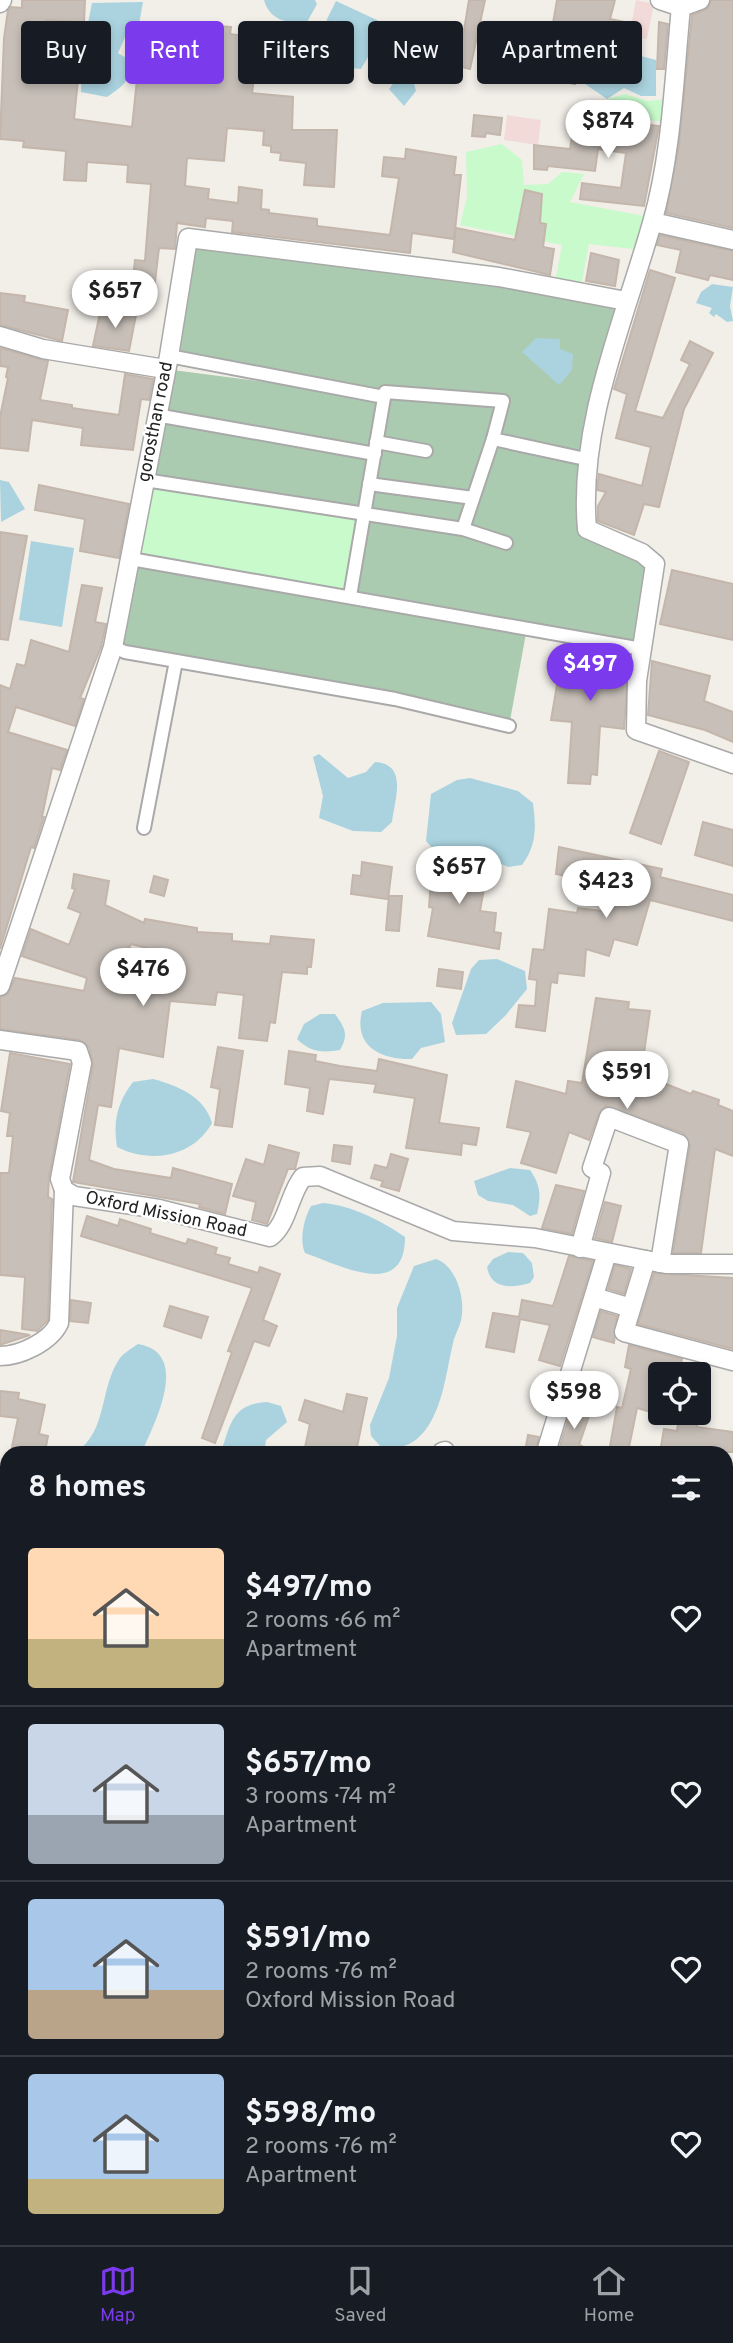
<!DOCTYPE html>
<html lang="en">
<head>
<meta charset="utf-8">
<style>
  body { margin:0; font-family:Overpass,sans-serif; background:#20242c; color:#f1f3f6; height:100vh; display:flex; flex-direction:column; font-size:26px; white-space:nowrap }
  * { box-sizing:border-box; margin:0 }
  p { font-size:23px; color:#9ea1a6 }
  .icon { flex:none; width:38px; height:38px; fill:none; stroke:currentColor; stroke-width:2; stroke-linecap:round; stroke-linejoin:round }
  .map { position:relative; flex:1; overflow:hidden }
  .side { position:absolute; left:0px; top:1446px; width:733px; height:800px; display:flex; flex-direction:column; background:#171b24; border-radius:21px 21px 0 0; box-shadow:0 4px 10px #0003 }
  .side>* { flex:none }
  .hud { position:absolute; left:21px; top:21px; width:691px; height:63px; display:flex; gap:14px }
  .tools { position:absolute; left:648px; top:1362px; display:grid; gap:14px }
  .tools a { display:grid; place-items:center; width:63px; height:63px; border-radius:7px; background:#171b24; box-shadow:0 4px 10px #0003; font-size:35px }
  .price { position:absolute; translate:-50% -60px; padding:0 16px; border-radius:24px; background:#fff; color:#222; font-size:23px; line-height:46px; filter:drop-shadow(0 2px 4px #0008) }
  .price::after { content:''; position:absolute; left:50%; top:42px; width:21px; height:16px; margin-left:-10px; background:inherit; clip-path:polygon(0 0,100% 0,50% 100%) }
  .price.active { background:#7c3aed; color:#fff }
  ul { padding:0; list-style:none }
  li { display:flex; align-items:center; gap:21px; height:175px; padding:0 28px }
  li+li { border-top:2px solid #363941 }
  li span { display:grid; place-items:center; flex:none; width:196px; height:140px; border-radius:7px; color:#555 }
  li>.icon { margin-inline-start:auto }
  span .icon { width:84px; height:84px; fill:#fffc; stroke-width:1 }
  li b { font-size:30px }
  h2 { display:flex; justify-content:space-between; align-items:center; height:84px; padding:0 28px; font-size:30px }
  .pill { padding:0 24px; border-radius:7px; background:#171b24; box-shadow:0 4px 10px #0003; font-size:24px; line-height:63px }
  .pill.active { background:#7c3aed; color:#fff }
  .tab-bar { display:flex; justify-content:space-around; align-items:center; height:98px; border-top:2px solid #363941; background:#171b24; font-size:19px; color:#9ea1a6 }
  .tab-bar a { display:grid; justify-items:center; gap:4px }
  .tab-bar .active { color:#7c3aed }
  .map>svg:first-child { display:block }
  .commercial { fill:#f2dad9 }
  .grass { fill:#cdebb0 }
  .cemetery { fill:#aacbaf; fill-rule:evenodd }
  .park { fill:#c8facc }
  .water { fill:#aad3df }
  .building { fill:#c7bfb8; stroke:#c4b6ab; stroke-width:2; fill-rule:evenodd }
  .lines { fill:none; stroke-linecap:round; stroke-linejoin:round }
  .pedestrian-casing { stroke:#a9a9a9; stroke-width:16 }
  .minor-casing { stroke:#a9a9a9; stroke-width:21 }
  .secondary-casing { stroke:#707d05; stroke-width:28 }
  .pedestrian { stroke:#fff; stroke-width:12 }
  .minor { stroke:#fff; stroke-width:18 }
  .secondary { stroke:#f7fabf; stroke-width:24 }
  .labels { text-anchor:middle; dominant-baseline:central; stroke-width:5; stroke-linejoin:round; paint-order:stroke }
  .street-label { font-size:18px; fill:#222; stroke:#fff }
</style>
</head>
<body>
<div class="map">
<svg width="733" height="2245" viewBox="0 0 733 2245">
  <rect width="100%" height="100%" fill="#f2efe9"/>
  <g class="commercial">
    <path d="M636 0 654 4 647 39 629 36Z"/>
    <path d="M507 115 541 120 538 145 504 140Z"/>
  </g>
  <path class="grass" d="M0 1744 7 1745V2095L0 2094Z"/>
  <path class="cemetery" d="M188 238 626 301 590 460 588 529 655 564 642 649 527 628 509 726 113 647 165 369 368 395 169 356ZM503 406 502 441 477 491Z"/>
  <g class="park">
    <path d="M625 94 648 101 667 99 663 122 616 115 608 99Z"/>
    <path d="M502 144 522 160 524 185 548 184 562 172 584 174 570 202 644 216 633 249 589 244 581 287 555 282 562 245 460 225 467 197 466 152Z"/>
    <path d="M145 480 364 515 350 596 131 559Z"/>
    <path d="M0 1486 7 1487 0 1583Z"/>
  </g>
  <g class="water">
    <path d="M264 0H315L317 4 306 24C286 22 270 21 264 0Z"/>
    <path d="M336 1 379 21 376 43 361 69 331 66C314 41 324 25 336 1Z"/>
    <path d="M143 2 138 30 125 37 118 53 131 61C132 80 122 87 107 97L81 92 82 53 92 3Z"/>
    <path d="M630 53 656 60V96H641L624 88 607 99 585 84 588 70 586 61Z"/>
    <path d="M398 77 413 80 416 91 404 106 389 89Z"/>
    <path d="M712 284 733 287 730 306 733 321 727 322 716 314 714 317 709 313 712 308 696 303 701 292Z"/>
    <path d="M536 338 560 339V349L573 354 572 370 559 385 522 352Z"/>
    <path d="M0 480 9 482 25 509 1 522Z"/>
    <path d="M31 541 74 548 62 627 19 620Z"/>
    <path d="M319 754 348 778 366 772 375 762C408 764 395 798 392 822L381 832 353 831 319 818 323 796 313 757Z"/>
    <path d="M470 778 518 791 533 803C536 827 537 845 522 865L508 867 482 855 437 853 426 841 431 794 457 780Z"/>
    <path d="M497 959 525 971 527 989 505 1016 486 1034 456 1035 452 1023 471 969 479 960Z"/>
    <path d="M431 1002 441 1014 445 1042 421 1048 412 1059C382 1060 353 1047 362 1011L383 1003Z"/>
    <path d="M320 1014H335C345 1028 349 1035 340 1050 322 1053 310 1052 297 1039L304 1024Z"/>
    <path d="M153 1079C178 1086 204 1096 212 1123 193 1157 151 1164 117 1147 113 1121 117 1103 133 1082Z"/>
    <path d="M510 1168 530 1170C541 1185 541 1197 537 1214L530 1216 513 1205 488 1201 478 1195 474 1181Z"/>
    <path d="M323 1203C351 1205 382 1221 405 1237 405 1301 340 1265 305 1253 299 1240 304 1218 311 1206Z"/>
    <path d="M508 1252 523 1253 532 1263 534 1277 530 1283C512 1288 491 1290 487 1267L493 1259Z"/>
    <path d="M436 1259C455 1265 464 1295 462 1313 462 1322 457 1331 454 1339 446 1370 443 1417 417 1439 405 1448 396 1448 382 1448L371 1436 370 1425 389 1378 397 1336V1308L414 1266Z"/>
    <path d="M138 1344C192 1353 154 1424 142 1452H76C108 1431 99 1388 120 1358 124 1353 132 1348 138 1344Z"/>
    <path d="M267 1402 281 1406 287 1422 266 1440 264 1452H221C231 1423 232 1404 267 1402Z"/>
    <path d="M726 1839 732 1845 733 1857V1939L726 1937Z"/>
    <path d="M726 2104 733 2108V2228L726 2226Z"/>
  </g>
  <g class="building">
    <path d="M22 0H85L84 22 46 20 44 46 81 50 74 119 132 127 138 70 150 71 151 59 174 62 173 69 205 72 206 66 212 67 216 26 231 27 230 34 245 36 241 69 255 70 252 93 293 97 292 130H337L334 187 304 185 306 163 280 160 281 153 271 152V146L263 145 264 131 227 128 224 161 187 158 185 186 209 189 208 199 238 203 239 187 262 190 261 209 269 210V213L317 219V226L390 235 399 178 382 176 384 157 405 159 406 149 456 157 454 175H461L454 239 412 233 410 253 232 232 233 221 206 218 205 227 177 223 175 249 159 248 154 290 132 287 135 260 145 261 151 184 127 182 128 165 87 162 86 181 64 180 66 151 23 147 24 141 0 139 4 38 8 10 11 7 22 8Z"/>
    <path d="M469 0H485L470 69 458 66Z"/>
    <path d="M557 0H615L610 19 630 23 627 39 576 28 575 33 552 29Z"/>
    <path d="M711 0H733V228L666 213 679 144 692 15 708 8Z"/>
    <path d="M659 22 668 24 664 69H657Z"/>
    <path d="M559 68 577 70 575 84 558 81Z"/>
    <path d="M474 115 502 118 500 135 486 133 485 137 472 136Z"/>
    <path d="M608 120 659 126 644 206 580 199 582 183 621 188 626 153 598 149 595 171 548 166 547 170 534 169V145L570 149 573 131 606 135Z"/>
    <path d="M525 190 542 194 540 223 546 224 543 247 554 249 550 275 453 252 456 228 515 240Z"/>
    <path d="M660 235 733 251V280L710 275 708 280 676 272 681 250 657 245Z"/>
    <path d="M591 253 619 260 615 286 586 281Z"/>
    <path d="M650 270 675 278 635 411 663 418 690 364 681 360 690 341 713 353 684 409 659 507 644 504 634 535 598 521V506L606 492 597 490 599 474 642 486 651 447 616 438 627 394 614 389Z"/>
    <path d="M0 293 25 296 24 302 68 310 62 341 0 325Z"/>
    <path d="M101 308 136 315 129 351 93 346Z"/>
    <path d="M0 348 48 361 40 400 72 405V408L119 415 125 374 153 379 149 400 141 399 133 450 81 445 83 428 32 420 28 451 0 448V417L8 378 6 377 8 367 0 366Z"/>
    <path d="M39 485 129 504 119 558 80 551 85 519 35 510Z"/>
    <path d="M0 532 27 536 8 640 0 639Z"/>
    <path d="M672 570 733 584V640L660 624Z"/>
    <path d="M82 585 102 588 95 622 106 624 101 647 80 698 84 699 75 726 16 707 8 732 67 750 60 770 52 768 42 817H44L34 848 31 847 0 949V685L10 689 17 664 25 666 31 640 69 652Z"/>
    <path d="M564 644 629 656 624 729 600 726 597 775 591 774 590 784 568 783 572 722 551 720Z"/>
    <path d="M652 661 710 676 704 701 733 712V742L705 730 648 715Z"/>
    <path d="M659 751 689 762 661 844 630 833Z"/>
    <path d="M703 822 733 830V866L695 855Z"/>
    <path d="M559 847 662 869 660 877 733 895V921L650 900 637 945 614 939 609 956 586 949 584 976 558 973 557 983 551 982 545 1031 516 1027 519 1005 535 1006 537 980 529 979 533 949 544 950 549 909 577 913 578 908 602 911 610 885 556 874Z"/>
    <path d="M433 855 457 857 456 866 467 867 466 879 485 882 480 911 496 913 494 932 501 933 499 949 428 936 433 908 429 907Z"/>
    <path d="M362 862 392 867 388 899 351 894 353 875 361 876Z"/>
    <path d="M74 874 109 881 105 905 144 923 145 919 197 928V932L232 934V941L270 944 271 936 314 940 311 967H307V974L282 972 275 1023 270 1022 267 1041 239 1038 244 995 217 992 215 1005 170 1001 163 1057 119 1048 111 1107 98 1105 89 1160 114 1169 171 1178 173 1168 232 1184 225 1214 199 1207 200 1204 73 1182 93 1065 89 1047 80 1040 0 1029V997L8 994 15 978 84 991 87 978 22 956 31 929 69 945 81 913 68 908 75 889 72 888ZM131 944 160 951 157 984 119 970Z"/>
    <path d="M154 876 168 880 164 896 150 892Z"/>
    <path d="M389 896H402L399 931 386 930Z"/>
    <path d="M439 969 463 972 461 989 437 986Z"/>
    <path d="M596 998 629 1002 628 1009 650 1011 641 1074 691 1094 693 1091 719 1100 718 1105 733 1111V1156L715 1149 701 1253H673L690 1146 683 1133 606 1106 599 1113 589 1140 569 1132 556 1173 521 1163 531 1132 507 1127 516 1081 566 1094 568 1081 582 1083Z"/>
    <path d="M218 1047 243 1051 232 1127 215 1125 220 1089 211 1087Z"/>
    <path d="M289 1051 316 1055 315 1061 340 1066 377 1071 379 1059 447 1075 439 1123 479 1128 476 1145 462 1143 461 1155 406 1148 415 1098 374 1092 376 1084 329 1079 323 1114 307 1111 310 1088 285 1084Z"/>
    <path d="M10 1053 70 1064 49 1177 48 1197 52 1199 48 1320 37 1331 22 1329 25 1277 0 1275V1173H9L13 1136H7L10 1113 1 1111Z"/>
    <path d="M269 1145 299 1153 295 1169H288L267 1224 252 1220 256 1202 233 1196 246 1159 264 1165Z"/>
    <path d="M334 1145 352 1147 350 1164 332 1161Z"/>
    <path d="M391 1154 408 1159 399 1191 381 1186 383 1181 371 1178 375 1165 387 1168Z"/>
    <path d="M556 1185 584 1191 572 1234 542 1228Z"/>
    <path d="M605 1202 621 1206 612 1242 595 1238Z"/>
    <path d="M87 1216 118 1226 120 1219 151 1229 150 1233 186 1244 188 1239 217 1248 215 1254 230 1258 228 1264 258 1273 260 1267 280 1274 263 1320 277 1326 269 1346 254 1341 215 1443 202 1438 232 1352 228 1351 252 1288 81 1236Z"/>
    <path d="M569 1256 593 1261 560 1366 539 1360 550 1325 520 1319 514 1352 486 1347 493 1313 519 1317 522 1300 553 1306Z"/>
    <path d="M615 1265 631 1269 624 1294 608 1289Z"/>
    <path d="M654 1273 733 1278V1349L638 1324Z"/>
    <path d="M71 1300 91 1303 88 1323 70 1321Z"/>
    <path d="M170 1306 208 1317 201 1338 164 1326Z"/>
    <path d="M601 1311 617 1316 614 1343 593 1337Z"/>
    <path d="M0 1330 30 1335 0 1345Z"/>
    <path d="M629 1345 682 1359 678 1374H660L651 1412 637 1408 628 1452H609L617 1407 622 1408 631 1369 625 1367Z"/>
    <path d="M0 1391 19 1393 18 1399 45 1405 39 1434 48 1436 45 1452H11L18 1418 0 1416Z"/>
    <path d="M347 1394 367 1398 356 1452H304L310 1424 299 1420 305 1400 343 1412Z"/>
    <path d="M572 1407 590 1413 579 1445 582 1446V1452H558Z"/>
    <path d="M679 1417 698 1420 697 1427 733 1432V1452H660L664 1429 677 1431Z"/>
    <path d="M528 1435 539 1437 535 1452H525Z"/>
  </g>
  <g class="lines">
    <g class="pedestrian-casing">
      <g id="pedestrian">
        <path d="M169 356 384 397"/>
        <path d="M156 415 375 454"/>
        <path d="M376 442 426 451"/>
        <path d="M145 480 463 529 493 439"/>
        <path d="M369 484 473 498"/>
        <path d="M463 529 506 543"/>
        <path d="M131 559 642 649"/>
        <path d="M350 596 385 392 503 401 493 439 590 460"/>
        <path d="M113 647 125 652 395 699 509 726"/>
        <path d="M144 828 176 661"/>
      </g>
    </g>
    <g class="minor-casing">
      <g id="minor">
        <path d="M660 0 681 7 700 0"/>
        <path d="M0 3 2 0"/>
        <path d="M681 7C674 78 672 154 652 223 624 322 578 424 587 529L642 553 655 564 637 681 636 730 733 764"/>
        <path d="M653 222 733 240"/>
        <path d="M0 336 43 349 165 369"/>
        <path d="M0 986 113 647 169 356 188 238 499 277 626 301"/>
        <path d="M0 1040 78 1051 82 1063 60 1179 64 1190 74 1196 159 1209 270 1237C288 1224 289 1194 303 1177L320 1176 453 1231 535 1238 666 1264H733"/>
        <path d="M580 1248 601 1173 592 1168 609 1117 679 1144 660 1263"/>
        <path d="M646 1260 624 1332 733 1361"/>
        <path d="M594 1297 631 1308"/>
        <path d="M0 1356C20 1356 50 1342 59 1323L64 1190"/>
        <path d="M442 1452 445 1451"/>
        <path d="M546 1452 607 1253"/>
        <path d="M726 1632 733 1636"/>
        <path d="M726 2090 733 2092"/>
        <path d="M512 2238 530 2245"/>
        <path d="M628 2238 632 2245"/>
      </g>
    </g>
    <g class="secondary-casing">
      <g id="secondary">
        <path d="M726 1619 733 1612"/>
        <path d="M273 2245 274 2238"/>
      </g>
    </g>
    <use href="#pedestrian" class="pedestrian"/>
    <use href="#minor" class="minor"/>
    <use href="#secondary" class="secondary"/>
  </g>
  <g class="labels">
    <g class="street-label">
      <text transform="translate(156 422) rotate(-79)">gorosthan road</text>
      <text transform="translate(166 1215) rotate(12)">Oxford Mission Road</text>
    </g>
  </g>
</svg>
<div class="tools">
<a><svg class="icon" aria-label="locate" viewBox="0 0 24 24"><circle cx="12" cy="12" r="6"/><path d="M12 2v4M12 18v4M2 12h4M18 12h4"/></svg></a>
</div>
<b class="price" style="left:608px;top:160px">$874</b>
<b class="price" style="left:115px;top:330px">$657</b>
<b class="price active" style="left:590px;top:703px">$497</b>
<b class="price" style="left:459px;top:906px">$657</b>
<b class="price" style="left:606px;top:920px">$423</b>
<b class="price" style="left:143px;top:1008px">$476</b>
<b class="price" style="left:627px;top:1111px">$591</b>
<b class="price" style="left:574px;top:1431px">$598</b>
<div class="hud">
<a class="pill">Buy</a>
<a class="pill active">Rent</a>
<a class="pill">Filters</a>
<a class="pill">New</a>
<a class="pill">Apartment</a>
</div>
<section class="side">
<h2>8 homes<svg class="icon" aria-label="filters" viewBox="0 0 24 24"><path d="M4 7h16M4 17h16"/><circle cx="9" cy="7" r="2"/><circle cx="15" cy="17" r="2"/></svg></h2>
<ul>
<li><span style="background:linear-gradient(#ffd9b3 65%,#c2b280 0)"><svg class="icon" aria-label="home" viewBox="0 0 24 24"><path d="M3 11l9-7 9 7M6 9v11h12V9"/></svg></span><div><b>$497/mo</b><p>2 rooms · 66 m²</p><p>Apartment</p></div><svg class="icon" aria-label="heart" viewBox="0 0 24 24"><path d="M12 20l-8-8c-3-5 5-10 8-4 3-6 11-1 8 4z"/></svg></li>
<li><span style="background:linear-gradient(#c9d6e8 65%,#9aa5b1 0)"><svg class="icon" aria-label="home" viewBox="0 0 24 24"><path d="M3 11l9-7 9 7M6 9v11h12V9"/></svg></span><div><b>$657/mo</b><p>3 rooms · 74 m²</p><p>Apartment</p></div><svg class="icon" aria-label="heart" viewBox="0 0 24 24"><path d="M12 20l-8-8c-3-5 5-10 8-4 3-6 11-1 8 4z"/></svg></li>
<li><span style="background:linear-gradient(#a9c7e8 65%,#b9a48a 0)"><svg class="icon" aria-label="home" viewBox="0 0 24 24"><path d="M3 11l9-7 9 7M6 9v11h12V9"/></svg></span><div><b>$591/mo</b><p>2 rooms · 76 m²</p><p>Oxford Mission Road</p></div><svg class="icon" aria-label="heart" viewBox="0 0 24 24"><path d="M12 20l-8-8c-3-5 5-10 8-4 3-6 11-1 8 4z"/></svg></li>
<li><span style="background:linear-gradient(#a9c7e8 75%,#c2b280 0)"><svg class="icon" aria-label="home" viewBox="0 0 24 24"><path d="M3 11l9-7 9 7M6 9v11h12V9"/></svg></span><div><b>$598/mo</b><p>2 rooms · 76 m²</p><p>Apartment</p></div><svg class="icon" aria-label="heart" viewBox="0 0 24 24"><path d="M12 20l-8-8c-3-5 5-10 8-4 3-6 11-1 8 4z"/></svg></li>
</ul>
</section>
</div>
<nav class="tab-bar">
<a class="active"><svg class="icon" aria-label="map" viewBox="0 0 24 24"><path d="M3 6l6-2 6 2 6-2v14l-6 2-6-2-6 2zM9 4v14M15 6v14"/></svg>Map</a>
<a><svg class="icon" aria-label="saved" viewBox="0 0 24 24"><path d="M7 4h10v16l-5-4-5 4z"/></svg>Saved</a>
<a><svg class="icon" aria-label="home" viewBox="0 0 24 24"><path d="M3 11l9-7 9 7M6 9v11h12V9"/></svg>Home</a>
</nav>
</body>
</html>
